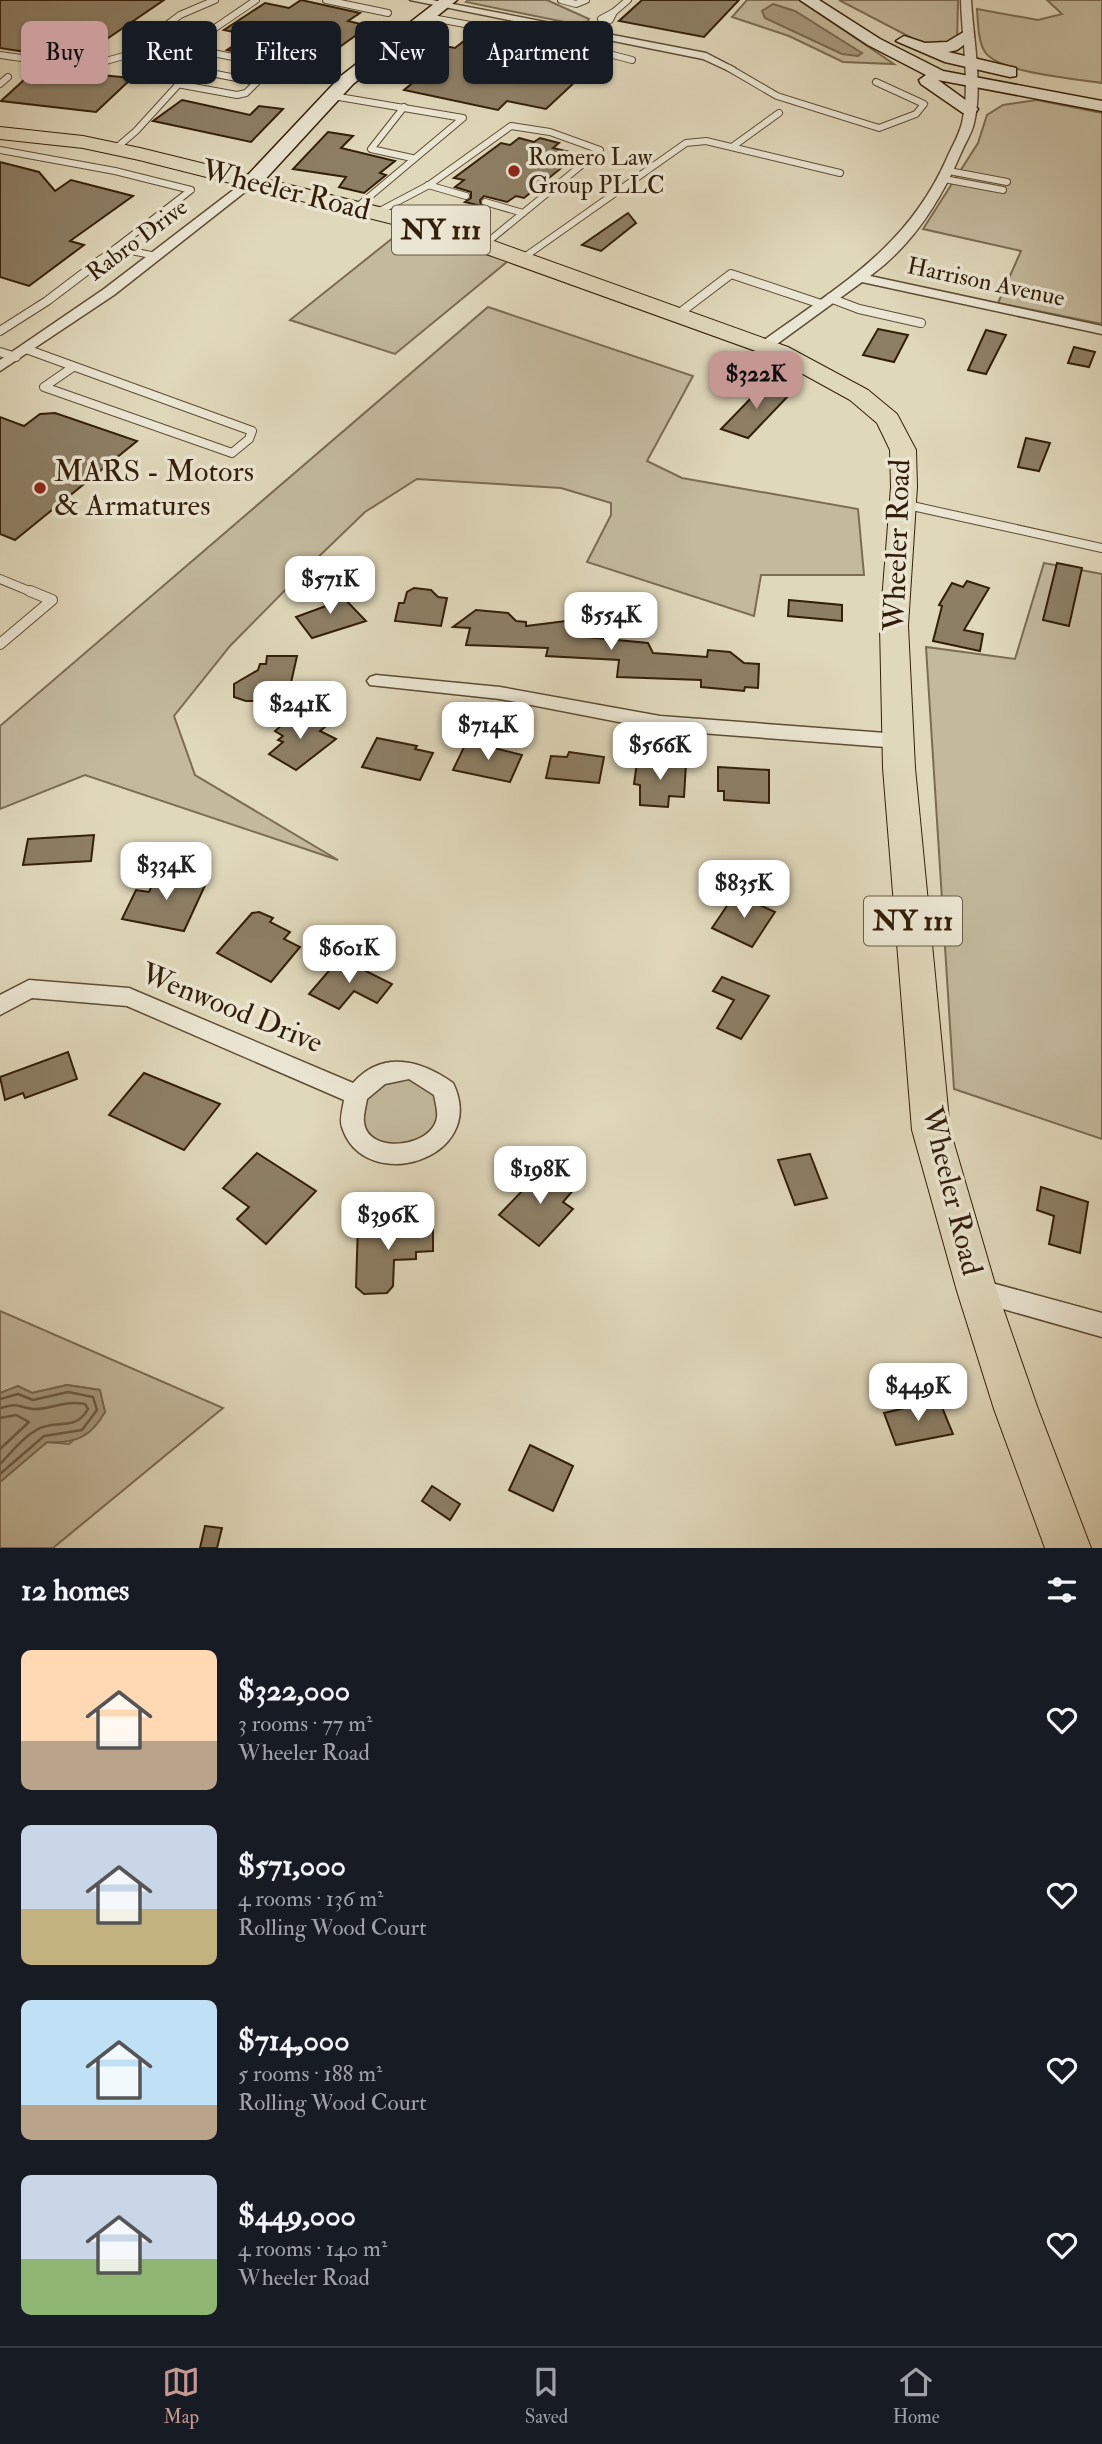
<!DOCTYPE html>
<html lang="en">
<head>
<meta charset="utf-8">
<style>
  body { margin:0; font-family:"IM FELL Double Pica",serif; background:#20242c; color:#f1f3f6; height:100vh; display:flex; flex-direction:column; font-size:26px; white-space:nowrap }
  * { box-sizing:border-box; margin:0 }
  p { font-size:23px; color:#9ea1a6 }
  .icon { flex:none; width:38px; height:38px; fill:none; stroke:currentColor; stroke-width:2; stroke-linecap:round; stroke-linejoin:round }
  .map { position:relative; height:1548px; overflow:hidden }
  .side { display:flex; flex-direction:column; background:#171b24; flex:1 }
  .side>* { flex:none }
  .hud { position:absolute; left:21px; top:21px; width:700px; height:63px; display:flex; gap:14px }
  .price { position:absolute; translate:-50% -60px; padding:0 16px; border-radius:14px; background:#fff; color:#222; font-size:23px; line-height:46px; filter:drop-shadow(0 2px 4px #0008) }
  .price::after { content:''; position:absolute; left:50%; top:42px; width:21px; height:16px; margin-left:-10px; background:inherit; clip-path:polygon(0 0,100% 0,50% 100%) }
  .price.on { background:#c59692; color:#111 }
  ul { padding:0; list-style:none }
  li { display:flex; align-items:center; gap:21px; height:175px; padding:0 21px }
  li span { display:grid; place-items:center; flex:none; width:196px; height:140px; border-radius:10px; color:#555 }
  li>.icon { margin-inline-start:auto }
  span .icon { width:84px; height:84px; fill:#fffc; stroke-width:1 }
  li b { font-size:30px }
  h2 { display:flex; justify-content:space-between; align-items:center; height:84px; padding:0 21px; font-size:30px }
  .tag { padding:0 24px; border-radius:10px; background:#171b24; box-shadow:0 2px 5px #0004; font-size:24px; line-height:63px }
  .tag.on { background:#c59692; color:#111 }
  .tabs { display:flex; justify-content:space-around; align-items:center; height:98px; border-top:2px solid #363941; background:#171b24; font-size:19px; color:#9ea1a6 }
  .tabs a { display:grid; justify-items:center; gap:4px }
  .tabs .on { color:#c59692 }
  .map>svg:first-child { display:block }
  .green { fill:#c3b99d; stroke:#7b6c52; stroke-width:2 }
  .water { fill:#a5997e; stroke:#77684f; stroke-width:2 }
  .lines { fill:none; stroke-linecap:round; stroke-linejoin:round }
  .shore { stroke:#6c5c43; stroke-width:2.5 }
  .building { fill:#8d7f65; stroke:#331f08; stroke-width:2 }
  .lane-far2-casing { stroke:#5e4d35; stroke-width:8 }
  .lane-far1-casing { stroke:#5e4d35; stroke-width:10 }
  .lane-casing { stroke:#5e4d35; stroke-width:12 }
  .street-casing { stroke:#5e4d35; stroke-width:3 }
  .secondary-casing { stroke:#331f08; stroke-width:3 }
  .primary-casing { stroke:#331f08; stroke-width:2 }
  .lane-far2 { stroke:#ebe6d3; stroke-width:6 }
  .lane-far1 { stroke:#ebe6d3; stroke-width:8 }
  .lane { stroke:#ebe6d3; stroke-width:10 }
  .street { fill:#ebe6d3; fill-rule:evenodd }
  .secondary { fill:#ebe6d3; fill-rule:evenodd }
  .primary { fill:#e0d8bb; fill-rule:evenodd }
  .poi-dot { fill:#8f2418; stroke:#ebe6d3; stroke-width:2.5 }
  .labels { text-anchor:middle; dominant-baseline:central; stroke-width:7; stroke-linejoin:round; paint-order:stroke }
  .far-poi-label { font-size:24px; fill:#331f08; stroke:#ebe6d3; text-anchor:start }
  .far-street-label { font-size:24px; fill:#331f08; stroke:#ebe6d3 }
  .shield { fill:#ebe6d3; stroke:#6a5b45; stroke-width:2 }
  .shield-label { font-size:28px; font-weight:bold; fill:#331f08 }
  .street-label { font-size:30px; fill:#331f08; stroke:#ebe6d3 }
  .poi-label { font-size:30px; fill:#331f08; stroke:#ebe6d3; text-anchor:start }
</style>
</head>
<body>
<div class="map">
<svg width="1102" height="1548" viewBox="0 0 1102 1548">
  <rect width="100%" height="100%" fill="#e0d8bb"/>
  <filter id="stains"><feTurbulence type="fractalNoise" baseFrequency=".00286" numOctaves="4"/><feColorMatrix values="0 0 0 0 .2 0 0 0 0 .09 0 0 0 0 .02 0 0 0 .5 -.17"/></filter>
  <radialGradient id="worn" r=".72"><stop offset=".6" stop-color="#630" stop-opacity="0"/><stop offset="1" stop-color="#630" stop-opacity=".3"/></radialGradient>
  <g class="green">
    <path d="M468 0H547L589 19 584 26 466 2Z"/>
    <path d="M747 0H799L894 64 843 62 789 36 732 17Z"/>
    <path d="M839 0H958L957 42 927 46Z"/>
    <path d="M1047 0H1102V83C1077 79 999 73 985 52 978 42 978 21 977 9L1038 20 1062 14Z"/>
    <path d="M1037 100 1102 113V324L998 303 1021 251 923 229 978 143 987 115 1003 105Z"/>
    <path d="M404 229 508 261 395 354 290 320Z"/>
    <path d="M488 307 693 376 647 461 682 478 858 509 864 575H761L754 616 587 562 611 515V503L561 488 417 479 365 512 310 565 230 646 174 716 195 775 338 860 85 775 0 809V726Z"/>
    <path d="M1044 563 1102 574V1139L954 1089 926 647 1015 659Z"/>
    <path d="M403 1076 428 1084 441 1103C440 1110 440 1119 437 1125 435 1130 430 1133 426 1136 387 1169 332 1116 377 1084 383 1080 396 1078 403 1076Z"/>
    <path d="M0 1311 223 1408 53 1548H0V1482L47 1442 69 1444 105 1412 99 1390 67 1385 32 1393 18 1386 0 1393Z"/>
  </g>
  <g class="water">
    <path d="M773 4 795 11 862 53 858 56 842 54 765 18 762 11Z"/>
    <path d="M67 1385 100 1390 105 1412C91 1437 75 1444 47 1442L0 1482V1393L18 1386 32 1393Z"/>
  </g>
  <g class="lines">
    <g class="shore">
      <path d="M0 1399 18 1394 33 1400 68 1392 93 1397 97 1410 82 1430 44 1436 0 1474"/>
      <path d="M0 1408C21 1402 16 1407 33 1409 51 1410 61 1400 85 1404L88 1409C75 1432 58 1419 38 1429 23 1437 12 1452 0 1464"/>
      <path d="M0 1418 16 1415 29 1422 0 1449"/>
    </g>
  </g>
  <g class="building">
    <path d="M0 0H164L76 60 0 48Z"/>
    <path d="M301 0 360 13 348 21 369 26 327 56 306 52 291 63 227 50 249 35 224 30 265 3 289 8Z"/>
    <path d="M642 0H739L704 37 619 21Z"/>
    <path d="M470 36 560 53 555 58 593 65 546 109 507 101 498 110 404 90 421 76 393 71 428 43 455 48Z"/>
    <path d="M39 66 62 69 59 71 132 78 96 112 1 101Z"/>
    <path d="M182 100 250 115 259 106 283 109 251 142 153 121Z"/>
    <path d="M328 132 353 136 341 148 395 161 380 173 386 175 364 193 339 187 346 177 293 169Z"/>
    <path d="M519 138 534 142 540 138 559 143 553 148 570 152 562 159 570 161 524 198 516 196 507 202 484 196 480 200 481 206 465 202 471 198V192L455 187 464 180 454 178 501 143 510 145Z"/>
    <path d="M0 162 39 172 55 191 71 180 133 196 70 241 84 245 29 286 0 277Z"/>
    <path d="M628 213 636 223 601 251 582 245Z"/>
    <path d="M878 329 908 335 894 362 863 355Z"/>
    <path d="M986 330 1006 335 986 374 968 370Z"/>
    <path d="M1074 347 1095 352 1089 367 1068 363Z"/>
    <path d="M770 385 792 392 748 438 721 429 758 391 763 393Z"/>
    <path d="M55 413 137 441 15 540 0 534V417L24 426 40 414Z"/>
    <path d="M1026 438 1050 443 1039 471 1018 467Z"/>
    <path d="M1057 563 1082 568 1069 626 1043 620Z"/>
    <path d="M967 581 989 588 964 630 983 634 980 651 933 641 942 606 939 605 952 583 963 587Z"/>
    <path d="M414 588 431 590 438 597 447 598 441 626 395 621 399 603H404L407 592Z"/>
    <path d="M337 591 366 621 312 638 296 617 326 606 320 597Z"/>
    <path d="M789 600 842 605V621L788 616Z"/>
    <path d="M476 610 508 613 516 621 526 622V626L566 621 577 627 576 636 648 643 653 653 707 657 708 650 730 652 744 663 759 664 758 688 745 687 744 691 701 687V680L617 677 619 660 546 656 548 648 466 645 470 628 453 627Z"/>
    <path d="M267 656H297L288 696 259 695 255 701H246L234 697V684L258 670 260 664H266Z"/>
    <path d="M297 712 325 727 320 731 336 739 296 770 269 754 283 742 278 740 283 736 275 731Z"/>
    <path d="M377 738 417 746 415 749 433 753 420 780 362 767Z"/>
    <path d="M467 741 522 755 510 782 453 770Z"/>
    <path d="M569 752 604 757 599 783 546 778 551 756 567 757Z"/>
    <path d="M637 762 686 764 684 797 669 796 668 807 640 805V785L634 784Z"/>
    <path d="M718 767 769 770V803L724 800V791H718Z"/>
    <path d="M94 835 91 861 23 865 28 839Z"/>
    <path d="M158 873 207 881 184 931 122 919 136 890 149 892Z"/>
    <path d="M735 894 775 912 752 947 712 928Z"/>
    <path d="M259 912 273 918 270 922 290 932 284 939 300 947 271 982 217 953 252 913Z"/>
    <path d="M340 958 392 984 377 1003 354 991 339 1009 309 994Z"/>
    <path d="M722 977 769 996 741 1039 717 1028 734 1000 713 991Z"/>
    <path d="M68 1052 77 1079 25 1098 23 1093 5 1100 0 1077Z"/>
    <path d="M144 1073 220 1104 184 1150 109 1115Z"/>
    <path d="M257 1153 316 1191 266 1244 237 1219 249 1207 223 1188Z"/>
    <path d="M810 1154 827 1198 795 1205 778 1160Z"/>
    <path d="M547 1165 576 1187 563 1202 573 1209 539 1246 499 1215Z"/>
    <path d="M1041 1187 1088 1202 1080 1253 1049 1244 1054 1216 1037 1210Z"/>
    <path d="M433 1222V1251L416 1252V1259L394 1260 393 1286 387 1293 364 1294 356 1287 358 1224Z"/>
    <path d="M939 1400 953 1434 896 1445 884 1413Z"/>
    <path d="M530 1445 573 1466 553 1511 509 1490Z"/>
    <path d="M432 1486 460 1504 450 1520 422 1501Z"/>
    <path d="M205 1526 222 1528 217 1548H200Z"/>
  </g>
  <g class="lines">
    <g class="lane-far2-casing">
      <g id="lane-far2">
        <path d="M326 0 388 13"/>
        <path d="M561 0 576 4 586 0"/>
        <path d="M614 12 628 0"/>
        <path d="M614 12 610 20 603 22 601 19Z"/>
        <path d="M427 17 546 39 564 37 571 44 632 60"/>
        <path d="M590 33 603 22"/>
        <path d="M208 52 190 45 256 0"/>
        <path d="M0 55 85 67 127 55 180 15 215 0"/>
        <path d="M729 68 777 96 879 128 916 114 924 104 876 82"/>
        <path d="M0 84 8 77"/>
        <path d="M177 84 237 95 246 93 257 82 190 69"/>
        <path d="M333 96 463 118 357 207"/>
        <path d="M404 107 371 149 412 158"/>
        <path d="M732 147 779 113"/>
        <path d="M115 149 136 131 208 52 347 80"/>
        <path d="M0 150 115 171 191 190 116 248"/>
        <path d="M949 171 1007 182"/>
        <path d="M944 179 1003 190"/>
        <path d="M428 185 466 196"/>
        <path d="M485 202 523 213"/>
        <path d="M376 213 429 185 511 126 550 132 600 150 484 245"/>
        <path d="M523 258 686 143 706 141 840 173"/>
        <path d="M98 261 116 248 156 256"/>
      </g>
    </g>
    <g class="lane-far1-casing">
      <g id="lane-far1">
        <path d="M830 298 859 309 921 323"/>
        <path d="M677 315 731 274 821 304"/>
        <path d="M0 331 47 301 101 260"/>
        <path d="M26 349 252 431 249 439 232 453 44 387 73 367"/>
        <path d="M0 352 16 357"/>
        <path d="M903 504 1102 548"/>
        <path d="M0 579 34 593"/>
      </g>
    </g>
    <g class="lane-casing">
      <path id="lane" d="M0 644 52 600 30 591"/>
    </g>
    <g class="street-casing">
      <g id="street">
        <path d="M410 0H432L706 53 735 68 729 71 703 59Z"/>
        <path d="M961 0H971C973 38 983 85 974 123 972 133 965 143 961 153 941 200 913 245 870 276L1102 326V334L862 282 770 349H760V343C837 287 907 249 947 158 952 147 959 135 962 123 971 86 962 38 961 0Z"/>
        <path d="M249 178 259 181 114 295 0 371V360L104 289Z"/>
        <path d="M376 675 500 687 660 716 899 734 908 741 899 748 660 730 500 699 370 685 367 681 370 677Z"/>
        <path d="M29 980 129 988 353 1083C383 1049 422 1061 453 1083 490 1159 364 1197 342 1127 339 1119 343 1108 344 1100L127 1006 32 998 0 1015V995ZM409 1079 434 1095C435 1101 438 1111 437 1117 433 1148 367 1155 364 1122 363 1115 366 1106 367 1099L385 1084Z"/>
        <path d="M977 1279 1102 1313V1337L968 1299 965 1291 968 1283Z"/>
      </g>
    </g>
    <g class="secondary-casing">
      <g id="secondary">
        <path d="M439 0H457L353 84 260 185H246L244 181 246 177 341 76Z"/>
        <path d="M800 0H819L880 39 943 71 1102 101V111L938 80 978 109 975 113H963L921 84 919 80 926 75 868 45Z"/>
        <path d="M967 30 973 32V38L957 50 948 52 1016 68V76L1010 77 945 62 896 41 904 36 925 43 947 42Z"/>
      </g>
    </g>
    <g class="primary-casing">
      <path id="primary" d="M0 127 83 136 140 148 444 223 788 347 868 390 897 414 916 450 917 487 908 626 915 768 950 1130 997 1291 1038 1409 1091 1548H1045L994 1409 957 1291 912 1130 883 768 880 626 891 487 890 450 877 423 850 400 772 357 428 233 139 160 83 148 0 139Z"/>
    </g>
    <use href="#lane-far2" class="lane-far2"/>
    <use href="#lane-far1" class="lane-far1"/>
    <use href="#lane" class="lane"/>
    <use href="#street" class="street"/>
    <use href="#secondary" class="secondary"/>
    <use href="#primary" class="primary"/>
  </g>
  <g class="poi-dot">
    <circle cx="514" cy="171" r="7"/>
    <circle cx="40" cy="488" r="7"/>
  </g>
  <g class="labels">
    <g class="far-poi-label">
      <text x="528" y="157">Romero Law<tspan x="528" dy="28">Group PLLC</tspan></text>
    </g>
    <g class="far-street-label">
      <text transform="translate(137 240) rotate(-37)">Rabro Drive</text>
      <text transform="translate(986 282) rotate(12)">Harrison Avenue</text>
    </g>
    <g class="shield">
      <rect x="392" y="205.5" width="98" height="49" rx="5"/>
      <rect x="864" y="896.5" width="98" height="49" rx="5"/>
    </g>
    <g class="shield-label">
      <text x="441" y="230">NY 111</text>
      <text x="913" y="921">NY 111</text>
    </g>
    <g class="street-label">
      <text transform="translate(286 190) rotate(14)">Wheeler Road</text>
      <text transform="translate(897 545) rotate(-88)">Wheeler Road</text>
      <text transform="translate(232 1008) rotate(22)">Wenwood Drive</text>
      <text transform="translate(952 1191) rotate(76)">Wheeler Road</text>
    </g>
    <g class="poi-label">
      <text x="54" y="471">MARS - Motors<tspan x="54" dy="34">&amp; Armatures</tspan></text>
    </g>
  </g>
  <rect width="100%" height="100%" filter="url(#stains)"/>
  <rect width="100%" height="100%" fill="url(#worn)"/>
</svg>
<b class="price on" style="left:756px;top:411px">$322K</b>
<b class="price" style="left:330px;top:616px">$571K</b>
<b class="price" style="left:611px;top:652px">$554K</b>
<b class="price" style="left:300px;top:741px">$241K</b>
<b class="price" style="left:488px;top:762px">$714K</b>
<b class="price" style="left:660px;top:782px">$566K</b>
<b class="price" style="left:166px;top:902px">$334K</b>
<b class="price" style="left:744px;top:920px">$835K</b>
<b class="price" style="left:349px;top:985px">$601K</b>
<b class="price" style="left:540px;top:1206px">$198K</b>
<b class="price" style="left:388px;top:1252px">$396K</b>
<b class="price" style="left:918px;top:1423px">$449K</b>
<div class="hud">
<a class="tag on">Buy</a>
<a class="tag">Rent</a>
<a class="tag">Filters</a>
<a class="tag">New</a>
<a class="tag">Apartment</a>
</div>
</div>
<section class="side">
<h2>12 homes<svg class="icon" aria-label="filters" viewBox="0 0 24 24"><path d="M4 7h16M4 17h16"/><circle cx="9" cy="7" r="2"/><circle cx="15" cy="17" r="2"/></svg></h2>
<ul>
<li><span style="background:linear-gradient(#ffd9b3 65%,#b9a48a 0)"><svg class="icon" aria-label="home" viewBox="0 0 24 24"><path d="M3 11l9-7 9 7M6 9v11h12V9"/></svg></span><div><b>$322,000</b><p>3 rooms · 77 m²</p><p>Wheeler Road</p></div><svg class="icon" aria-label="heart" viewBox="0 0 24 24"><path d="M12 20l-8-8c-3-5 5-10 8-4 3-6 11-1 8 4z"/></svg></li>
<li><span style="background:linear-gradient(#c9d6e8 60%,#c2b280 0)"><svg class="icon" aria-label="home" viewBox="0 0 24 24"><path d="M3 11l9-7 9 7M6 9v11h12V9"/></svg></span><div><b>$571,000</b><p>4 rooms · 136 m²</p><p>Rolling Wood Court</p></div><svg class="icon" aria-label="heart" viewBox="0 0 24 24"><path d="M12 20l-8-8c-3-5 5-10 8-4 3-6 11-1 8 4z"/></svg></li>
<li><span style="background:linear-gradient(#bfe0f5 75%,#b9a48a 0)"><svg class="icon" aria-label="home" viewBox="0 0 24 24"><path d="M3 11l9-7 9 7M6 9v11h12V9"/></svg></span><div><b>$714,000</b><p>5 rooms · 188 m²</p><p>Rolling Wood Court</p></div><svg class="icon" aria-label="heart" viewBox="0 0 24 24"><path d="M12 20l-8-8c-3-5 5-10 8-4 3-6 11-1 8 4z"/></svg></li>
<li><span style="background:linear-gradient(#c9d6e8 60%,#8fb573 0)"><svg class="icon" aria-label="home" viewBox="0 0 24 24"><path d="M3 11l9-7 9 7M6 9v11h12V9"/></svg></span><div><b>$449,000</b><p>4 rooms · 140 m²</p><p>Wheeler Road</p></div><svg class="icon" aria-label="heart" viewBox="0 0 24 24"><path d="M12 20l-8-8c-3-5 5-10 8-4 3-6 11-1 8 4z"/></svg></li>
</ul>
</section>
<nav class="tabs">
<a class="on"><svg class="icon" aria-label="map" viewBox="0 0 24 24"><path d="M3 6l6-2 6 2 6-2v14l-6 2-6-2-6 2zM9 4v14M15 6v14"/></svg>Map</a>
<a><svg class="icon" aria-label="saved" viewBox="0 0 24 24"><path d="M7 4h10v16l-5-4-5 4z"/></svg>Saved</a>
<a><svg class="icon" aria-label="home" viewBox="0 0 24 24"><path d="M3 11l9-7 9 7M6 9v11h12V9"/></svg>Home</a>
</nav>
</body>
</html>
